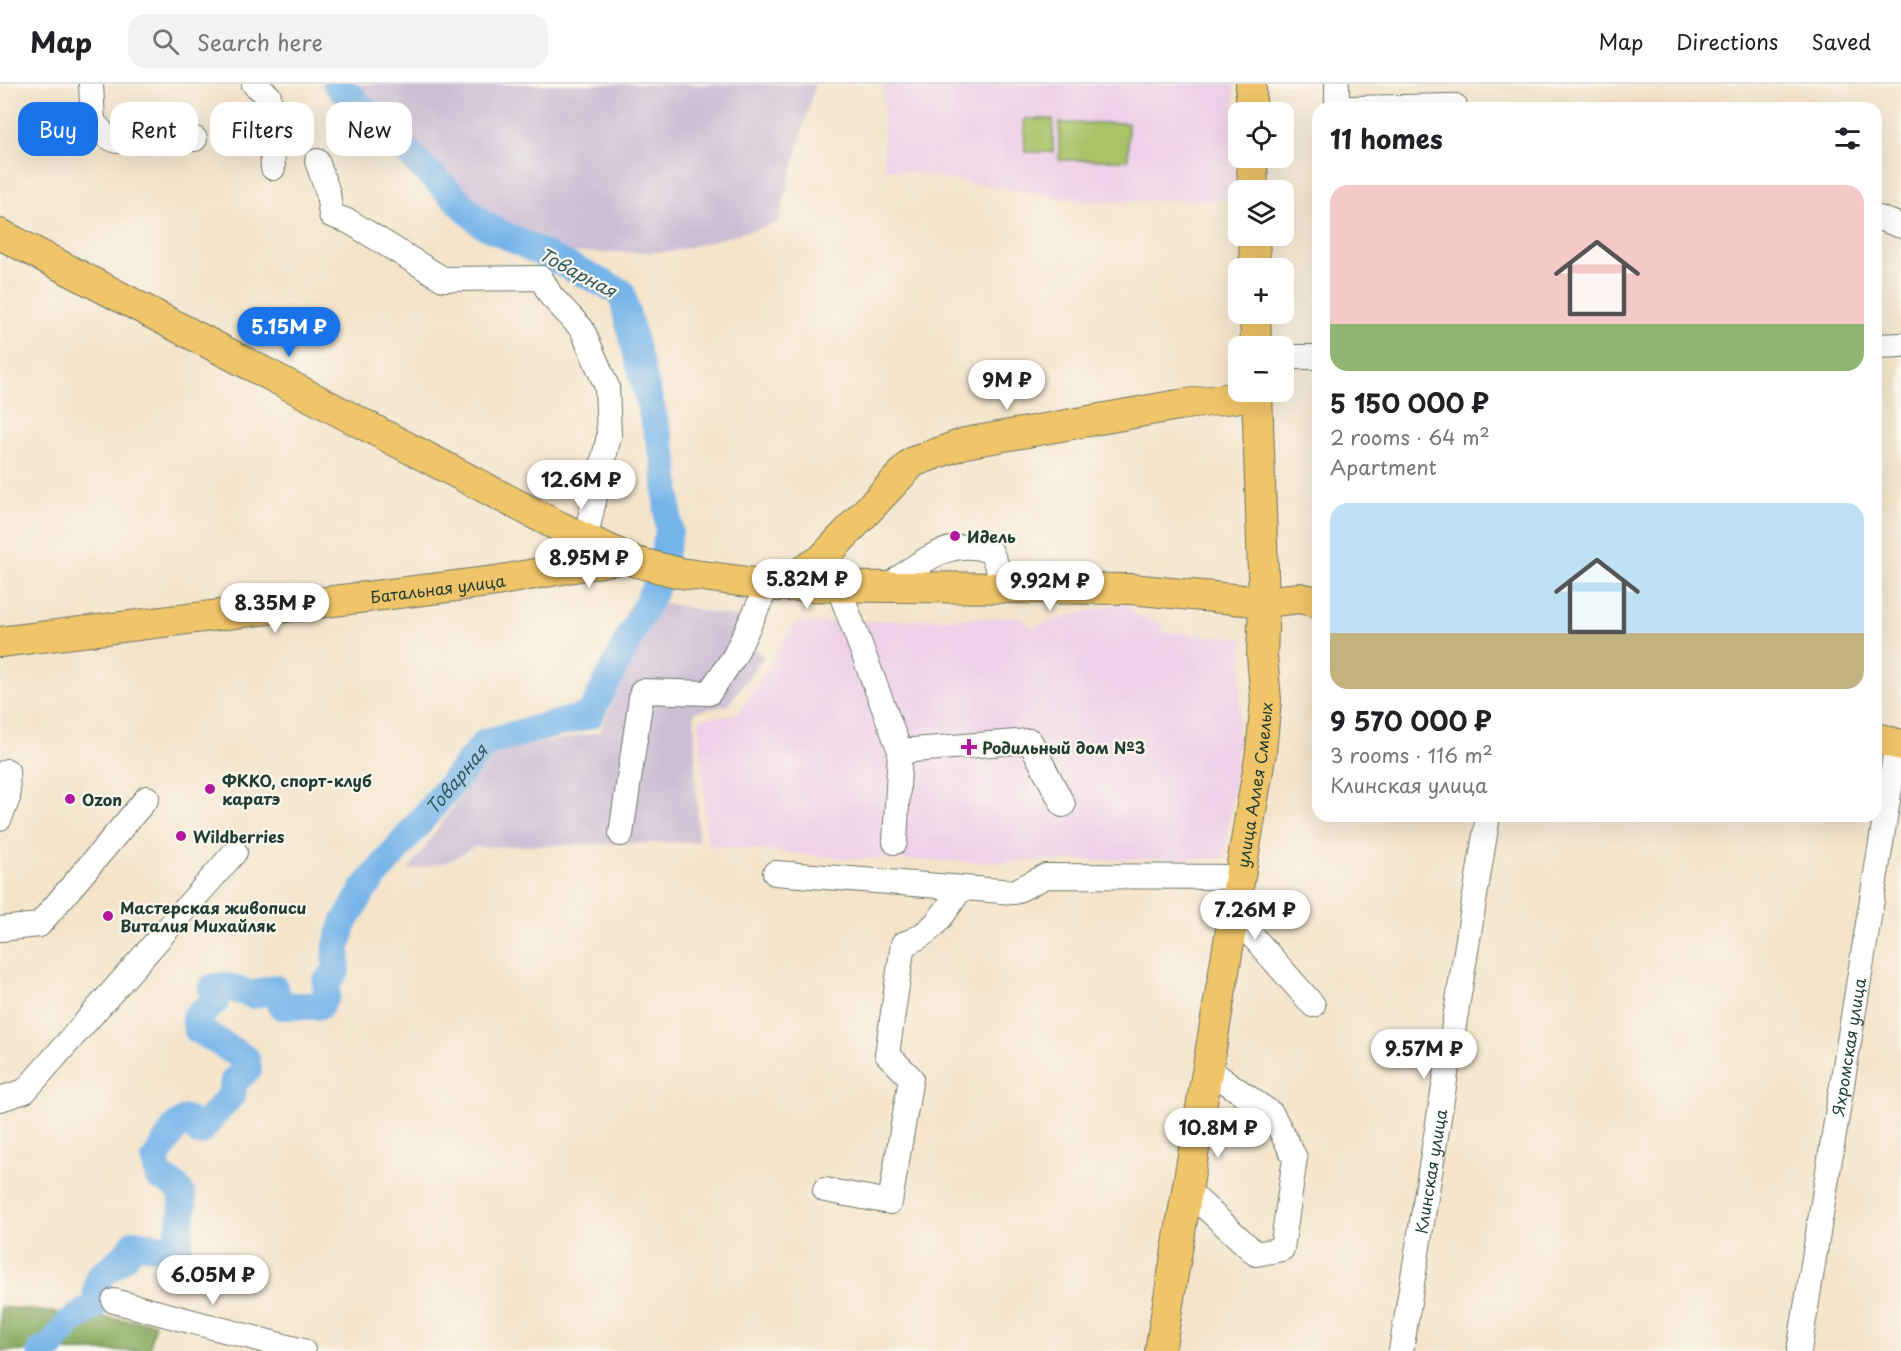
<!DOCTYPE html>
<html lang="en">
<head>
<meta charset="utf-8">
<style>
  body { margin:0; font-family:"Playpen Sans",sans-serif; background:#f2f2f2; color:#202124; height:100vh; display:flex; flex-direction:column; font-size:22px; white-space:nowrap }
  * { box-sizing:border-box; margin:0 }
  p { font-size:20px; color:#757577 }
  .icon { flex:none; width:33px; height:33px; fill:none; stroke:currentColor; stroke-width:2; stroke-linecap:round; stroke-linejoin:round }
  .map { position:relative; flex:1; overflow:hidden }
  .drawer { position:absolute; left:1312px; top:18px; width:570px; height:720px; display:flex; flex-direction:column; background:#fff; border-radius:18px; box-shadow:0 6px 24px #0002 }
  .drawer>* { flex:none }
  .top-card { position:absolute; left:18px; top:18px; width:570px; height:54px; display:flex; gap:12px }
  .controls { position:absolute; left:1228px; top:18px; display:grid; gap:12px }
  .controls a { display:grid; place-items:center; width:66px; height:66px; border-radius:12px; background:#fff; box-shadow:0 6px 24px #0002; font-size:30px }
  .price { position:absolute; translate:-50% -51px; padding:0 14px; border-radius:21px; background:#fff; color:#222; font-size:20px; line-height:39px; filter:drop-shadow(0 2px 3px #0008) }
  .price::after { content:''; position:absolute; left:50%; top:36px; width:18px; height:14px; margin-left:-9px; background:inherit; clip-path:polygon(0 0,100% 0,50% 100%) }
  .price.on { background:#1a73e8; color:#fff }
  ul { padding:0; list-style:none }
  li { display:grid; align-content:center; gap:12px; height:318px; padding:0 18px }
  li span { display:grid; place-items:center; height:186px; border-radius:18px; color:#555 }
  li>.icon { margin-inline-start:auto }
  span .icon { width:108px; height:108px; fill:#fffc; stroke-width:1 }
  li b { font-size:26px }
  h2 { display:flex; justify-content:space-between; align-items:center; height:72px; padding:0 18px; font-size:26px }
  .pill { padding:0 21px; border-radius:18px; background:#fff; box-shadow:0 6px 24px #0002; font-size:21px; line-height:54px }
  .pill.on { background:#1a73e8; color:#fff }
  header { display:flex; align-items:center; gap:36px; box-sizing:border-box; height:84px; padding:0 30px; background:#fff; border-bottom:2px solid #e0e0e0 }
  header strong { font-size:28px }
  nav { display:flex; gap:33px; margin-inline-start:auto; font-size:21px }
  .search { width:420px; height:54px; background:#f2f2f2; display:flex; align-items:center; gap:15px; box-sizing:border-box; padding:0 21px; border-radius:18px; color:#757577; font-size:22px }
  .map>svg:first-child { display:block }
  .built { fill:#eed0e8 }
  .industrial { fill:#ccbed4 }
  .green { fill:#a9c369; stroke:#64804e; stroke-width:1.5 }
  .forest { fill:#86a95d; stroke:#527348; stroke-width:1.5 }
  .lines { fill:none; stroke-linecap:round; stroke-linejoin:round }
  .river { stroke:#75b4e9; stroke-width:28 }
  .minor-casing { stroke:#6a7768; stroke-width:26 }
  .major-casing { stroke:#6a7768; stroke-width:32 }
  .minor { stroke:#fff; stroke-width:24 }
  .major { stroke:#f0c469; stroke-width:30 }
  .poi-dot { fill:#b5179e; stroke:#fbf7ec; stroke-width:2 }
  .labels { text-anchor:middle; dominant-baseline:central; stroke-width:4.5; stroke-linejoin:round; paint-order:stroke }
  .poi-label { font-size:16px; font-weight:bold; fill:#1f3d34; stroke:#fbf7ec; text-anchor:start }
  .street-label { font-size:16px; fill:#1f3d34; stroke:#fbf7ec }
  .water-label { font-size:18px; font-style:italic; fill:#345b61; stroke:#fbf7ec }
</style>
</head>
<body>
<header>
<strong>Map</strong>
<div class="search"><svg class="icon" aria-label="search" viewBox="0 0 24 24"><circle cx="10" cy="10" r="6"/><path d="M15 15l6 6"/></svg>Search here</div>
<nav><a>Map</a><a>Directions</a><a>Saved</a></nav>
</header>
<div class="map">
<svg width="1901" height="1267" viewBox="0 0 1901 1267">
  <rect width="100%" height="100%" fill="#fbf7ec"/>
  <filter id="ink" filterUnits="userSpaceOnUse"><feTurbulence type="fractalNoise" baseFrequency=".0167" numOctaves="2"/><feDisplacementMap in="SourceGraphic" scale="12" xChannelSelector="R" yChannelSelector="G"/><feConvolveMatrix kernelMatrix="1 2 1 2 8 2 1 2 1" color-interpolation-filters="sRGB"/></filter>
  <filter id="wash" filterUnits="userSpaceOnUse"><feTurbulence type="fractalNoise" baseFrequency=".008" numOctaves="4" result="noise"/><feDisplacementMap in="SourceGraphic" scale="24" xChannelSelector="R" yChannelSelector="G"/><feGaussianBlur stdDeviation="1.35" result="paint"/><feColorMatrix in="noise" values="0 0 0 0 0 0 0 0 0 0 0 0 0 0 0 0 0 1.4 0 .05"/><feComposite in="paint" operator="in"/></filter>
  <g filter="url(#wash)">
    <rect width="100%" height="100%" fill="#f4e4ca"/>
    <g class="built">
      <path d="M883 0H1234L1237 115 1086 118 884 84Z"/>
      <path d="M1128 517 1133 530 1163 540 1162 548 1244 554 1235 691 1224 774 983 778 842 774 707 761 699 635 738 630 795 539 1020 533 1031 543Z"/>
    </g>
    <g class="industrial">
      <path d="M318 0H815L778 139 671 168 534 169Z"/>
      <path d="M658 518 762 538 750 561 764 572 728 621 694 628 698 758 474 763 450 777 408 787 491 669 600 648Z"/>
    </g>
    <g class="green">
      <path d="M1024 35H1053V68H1025Z"/>
      <rect x="1059" y="39" width="69" height="37"/>
    </g>
    <path class="forest" d="M0 1223 155 1239 149 1267H0Z"/>
    <g class="lines">
      <path class="river" id="s1" d="M41 1267 52 1261 69 1239 95 1221 99 1193 124 1173 135 1159 169 1165 178 1161C177 1131 199 1108 159 1093L155 1076 175 1043 186 1035 199 1048 232 1010 234 997 248 985 246 975 197 945 195 934 215 918 212 904 225 902 253 911 274 904 282 922H319L327 910 326 899 336 887 337 861 344 839 364 805 486 658 590 631 657 500 669 448 665 378 621 208 482 140 337 0"/>
    </g>
  </g>
  <g filter="url(#ink)">
    <g class="lines">
      <g class="minor-casing">
        <g id="minor">
          <path d="M91 0 93 38 106 52 117 57 195 55"/>
          <path d="M254 0 269 12 273 84"/>
          <path d="M1337 0V24"/>
          <path d="M1348 24 1455 22"/>
          <path d="M317 77 328 109 331 131 350 138 443 195 541 194 551 212 582 245 607 303 609 352 585 456"/>
          <path d="M1876 133 1901 142"/>
          <path d="M1876 262 1901 261"/>
          <path d="M1284 273H1318"/>
          <path d="M838 502 900 667 895 758"/>
          <path d="M887 503C917 481 952 450 991 468L1006 503"/>
          <path d="M900 667 1030 657 1063 721"/>
          <path d="M0 734 8 714 7 687"/>
          <path d="M621 750 642 607 709 609 734 573 768 501"/>
          <path d="M775 789 1014 808 1046 792 1242 793"/>
          <path d="M1235 832 1313 921"/>
          <path d="M0 845 39 841 147 714"/>
          <path d="M0 1015 25 1007 235 768"/>
          <path d="M825 1106 890 1118 911 994 887 970 903 860C933 851 945 828 961 804"/>
          <path d="M1188 1107 1256 1170 1282 1165 1295 1074 1272 1030 1209 986"/>
          <path d="M114 1217 303 1267"/>
          <path id="s2" d="M1401 1267 1488 732"/>
          <path id="s3" d="M1799 1267 1897 660"/>
        </g>
      </g>
      <g class="major-casing">
        <g id="major">
          <path d="M1251 0V28"/>
          <path d="M1252 74 1253 106"/>
          <path d="M0 150 556 441 636 478 680 489 777 502 1131 505 1264 518 1299 514 1318 518"/>
          <path d="M1254 152 1255 184"/>
          <path d="M1255 230 1256 262"/>
          <path d="M777 502 821 476 913 378 965 359 1178 321 1257 311"/>
          <path id="s4" d="M0 558 496 497 624 474"/>
          <path d="M1876 654 1901 661"/>
          <path id="s5" d="M1160 1267 1261 668 1266 616 1262 572 1264 518 1257 308"/>
        </g>
      </g>
      <use href="#minor" class="minor"/>
      <use href="#major" class="major"/>
    </g>
  </g>
  <g class="poi-dot">
    <circle cx="955" cy="452" r="6"/>
    <path d="M966 654h6v6h6v6h-6v6h-6v-6h-6v-6h6z"/>
    <circle cx="210" cy="705" r="6"/>
    <circle cx="70" cy="715" r="6"/>
    <circle cx="181" cy="752" r="6"/>
    <circle cx="108" cy="832" r="6"/>
  </g>
  <g class="labels">
    <g class="poi-label">
      <text x="967" y="452">Идель</text>
      <text x="982" y="663">Родильный дом №3</text>
      <text x="222" y="696">ФККО, спорт-клуб<tspan x="222" dy="18">каратэ</tspan></text>
      <text x="82" y="715">Ozon</text>
      <text x="193" y="752">Wildberries</text>
      <text x="120" y="823">Мастерская живописи<tspan x="120" dy="18">Виталия Михайляк</tspan></text>
    </g>
    <g class="street-label">
      <text stroke="none"><textPath href="#s4" startOffset="441">Батальная улица</textPath></text>
      <text stroke="none"><textPath href="#s5" startOffset="574">улица Аллея Смелых</textPath></text>
      <text stroke="none"><textPath href="#s3" startOffset="308">Яхромская улица</textPath></text>
      <text stroke="none"><textPath href="#s2" startOffset="182">Клинская улица</textPath></text>
    </g>
    <g class="water-label">
      <text transform="translate(578 188) rotate(28)">Товарная</text>
      <text stroke="none"><textPath href="#s1" startOffset="958">Товарная</textPath></text>
    </g>
  </g>
</svg>
<div class="controls">
<a><svg class="icon" aria-label="locate" viewBox="0 0 24 24"><circle cx="12" cy="12" r="6"/><path d="M12 2v4M12 18v4M2 12h4M18 12h4"/></svg></a>
<a><svg class="icon" aria-label="layers" viewBox="0 0 24 24"><path d="M12 4l9 5-9 5-9-5zM3 14l9 5 9-5"/></svg></a>
<a>+</a>
<a>−</a>
</div>
<b class="price on" style="left:289px;top:274px">5.15M ₽</b>
<b class="price" style="left:1007px;top:327px">9M ₽</b>
<b class="price" style="left:581px;top:427px">12.6M ₽</b>
<b class="price" style="left:589px;top:505px">8.95M ₽</b>
<b class="price" style="left:807px;top:526px">5.82M ₽</b>
<b class="price" style="left:1050px;top:528px">9.92M ₽</b>
<b class="price" style="left:275px;top:550px">8.35M ₽</b>
<b class="price" style="left:1255px;top:857px">7.26M ₽</b>
<b class="price" style="left:1424px;top:996px">9.57M ₽</b>
<b class="price" style="left:1218px;top:1075px">10.8M ₽</b>
<b class="price" style="left:213px;top:1222px">6.05M ₽</b>
<div class="top-card">
<a class="pill on">Buy</a>
<a class="pill">Rent</a>
<a class="pill">Filters</a>
<a class="pill">New</a>
</div>
<section class="drawer">
<h2>11 homes<svg class="icon" aria-label="filters" viewBox="0 0 24 24"><path d="M4 7h16M4 17h16"/><circle cx="9" cy="7" r="2"/><circle cx="15" cy="17" r="2"/></svg></h2>
<ul>
<li><span style="background:linear-gradient(#f6c9c9 75%,#8fb573 0)"><svg class="icon" aria-label="home" viewBox="0 0 24 24"><path d="M3 11l9-7 9 7M6 9v11h12V9"/></svg></span><div><b>5 150 000 ₽</b><p>2 rooms · 64 m²</p><p>Apartment</p></div></li>
<li><span style="background:linear-gradient(#bfe0f5 70%,#c2b280 0)"><svg class="icon" aria-label="home" viewBox="0 0 24 24"><path d="M3 11l9-7 9 7M6 9v11h12V9"/></svg></span><div><b>9 570 000 ₽</b><p>3 rooms · 116 m²</p><p>Клинская улица</p></div></li>
</ul>
</section>
</div>
</body>
</html>
